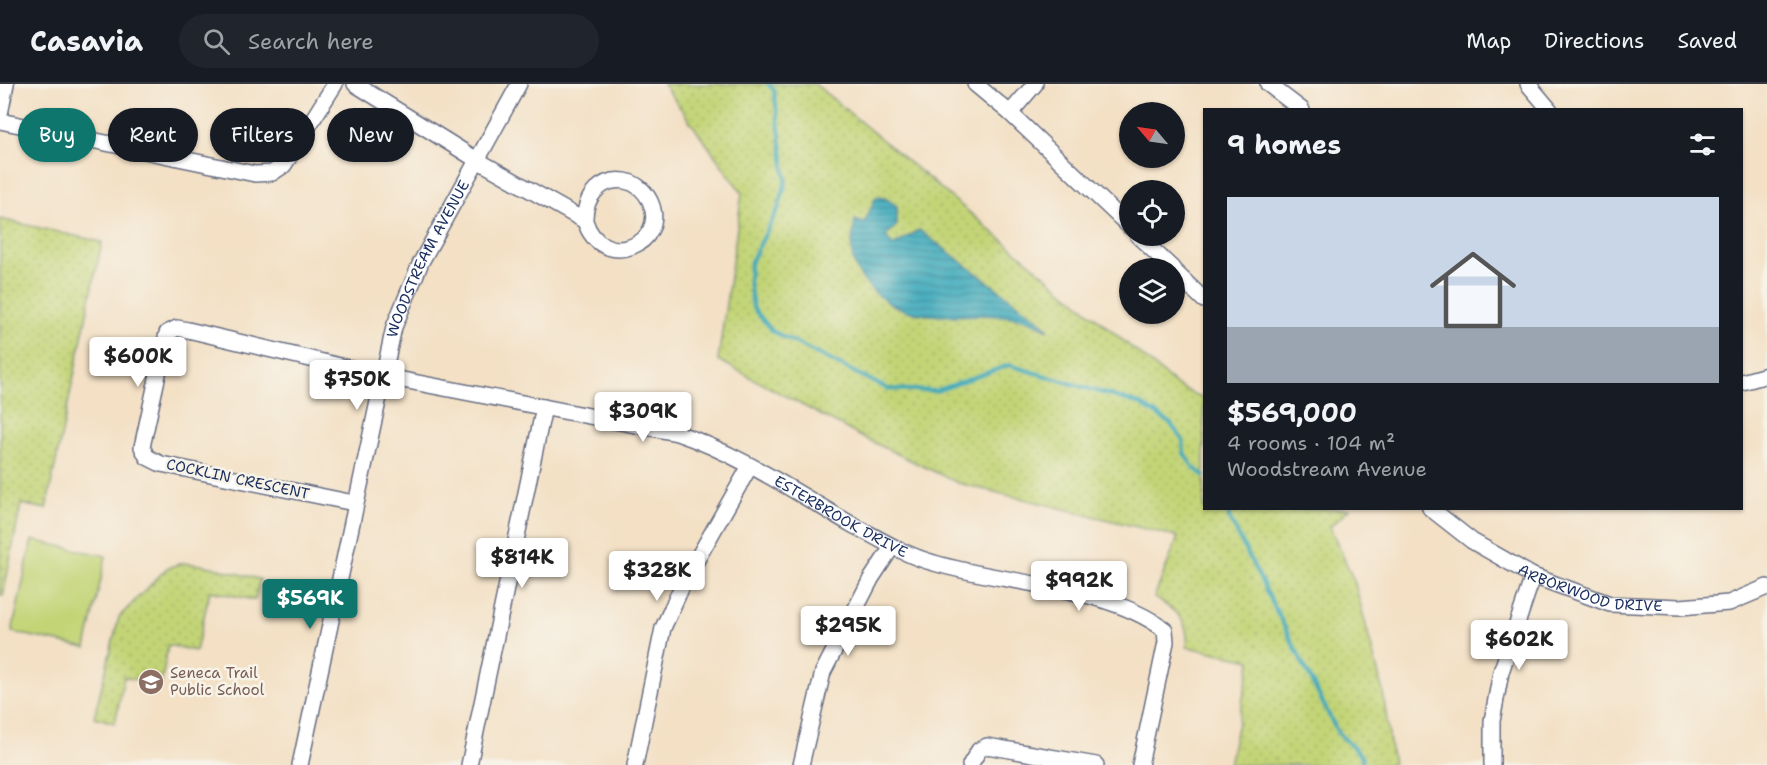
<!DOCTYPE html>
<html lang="en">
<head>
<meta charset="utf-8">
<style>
  body { margin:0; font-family:"Shantell Sans",sans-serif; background:#20242c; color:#f1f3f6; height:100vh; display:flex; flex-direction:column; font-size:22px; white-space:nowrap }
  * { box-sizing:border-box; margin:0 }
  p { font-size:20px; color:#9ea1a6 }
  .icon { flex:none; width:33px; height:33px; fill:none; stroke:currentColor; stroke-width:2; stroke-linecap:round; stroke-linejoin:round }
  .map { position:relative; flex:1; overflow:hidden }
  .sheet { position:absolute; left:1203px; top:24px; width:540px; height:402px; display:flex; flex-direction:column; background:#171b24; border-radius:0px; box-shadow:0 2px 4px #0004 }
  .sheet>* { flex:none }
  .top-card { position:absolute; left:18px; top:24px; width:570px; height:54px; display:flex; gap:12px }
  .needle { width:39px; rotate:299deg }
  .fabs { position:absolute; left:1119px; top:18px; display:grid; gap:12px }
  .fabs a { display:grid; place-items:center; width:66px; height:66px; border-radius:50%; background:#171b24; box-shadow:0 2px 4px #0004; font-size:30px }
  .price { position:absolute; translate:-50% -51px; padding:0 14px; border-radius:6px; background:#fff; color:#222; font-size:20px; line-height:39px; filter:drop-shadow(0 2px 3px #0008) }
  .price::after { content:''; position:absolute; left:50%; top:36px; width:18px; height:14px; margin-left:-9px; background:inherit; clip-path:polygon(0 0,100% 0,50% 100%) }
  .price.current { background:#0f766e; color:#fff }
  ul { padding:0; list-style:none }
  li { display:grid; align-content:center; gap:12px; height:318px; padding:0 24px }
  li span { display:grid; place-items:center; height:186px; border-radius:0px; color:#555 }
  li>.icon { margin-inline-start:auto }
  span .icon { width:108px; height:108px; fill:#fffc; stroke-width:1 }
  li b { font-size:26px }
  h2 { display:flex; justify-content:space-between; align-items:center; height:72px; padding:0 24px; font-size:26px }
  .tag { padding:0 21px; border-radius:27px; background:#171b24; box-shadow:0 2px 4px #0004; font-size:21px; line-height:54px }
  .tag.current { background:#0f766e; color:#fff }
  header { display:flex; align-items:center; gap:36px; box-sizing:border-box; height:84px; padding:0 30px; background:#171b24; border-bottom:2px solid #363941 }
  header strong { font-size:28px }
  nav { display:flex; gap:33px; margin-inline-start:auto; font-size:21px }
  .search { width:420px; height:54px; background:#20242c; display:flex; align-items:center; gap:15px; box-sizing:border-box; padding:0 21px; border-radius:33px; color:#9ea1a6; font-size:22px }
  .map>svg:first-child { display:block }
  .grass { fill:#c2d476; stroke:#6e826a; stroke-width:1.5 }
  .park { fill:url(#park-dots); stroke:#6e826a; stroke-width:1.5 }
  .water { fill:url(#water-rules); stroke:#2b6c8c; stroke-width:1.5 }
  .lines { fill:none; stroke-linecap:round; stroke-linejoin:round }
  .stream { stroke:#3ba9bb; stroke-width:4 }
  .minor-casing { stroke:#676d82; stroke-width:18 }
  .minor { stroke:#fff; stroke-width:15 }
  .labels { text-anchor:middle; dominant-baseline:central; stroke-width:5; stroke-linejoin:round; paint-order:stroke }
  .street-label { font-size:15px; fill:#1b2f5e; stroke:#f7f3e8 }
  .education-label { font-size:15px; fill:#785e54; stroke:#f7f3e8; text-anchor:start }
</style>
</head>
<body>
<header>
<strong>Casavia</strong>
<div class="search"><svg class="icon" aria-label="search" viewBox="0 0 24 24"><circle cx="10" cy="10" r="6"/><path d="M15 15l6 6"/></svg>Search here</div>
<nav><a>Map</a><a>Directions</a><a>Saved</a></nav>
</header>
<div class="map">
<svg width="1767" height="681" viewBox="0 0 1767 681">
  <defs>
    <pattern id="park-dots" width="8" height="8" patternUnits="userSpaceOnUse" patternTransform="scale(1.5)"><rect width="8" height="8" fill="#c2d476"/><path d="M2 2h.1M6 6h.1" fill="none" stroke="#a6b668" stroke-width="1.8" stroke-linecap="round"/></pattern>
    <pattern id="water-rules" width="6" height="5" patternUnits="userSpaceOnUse" patternTransform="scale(1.5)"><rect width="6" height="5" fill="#3ba9bb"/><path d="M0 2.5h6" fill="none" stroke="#318a9b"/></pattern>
  </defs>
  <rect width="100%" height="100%" fill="#f7f3e8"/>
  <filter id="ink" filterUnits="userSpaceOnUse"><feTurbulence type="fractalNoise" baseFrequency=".0167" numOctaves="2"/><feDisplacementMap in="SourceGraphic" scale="12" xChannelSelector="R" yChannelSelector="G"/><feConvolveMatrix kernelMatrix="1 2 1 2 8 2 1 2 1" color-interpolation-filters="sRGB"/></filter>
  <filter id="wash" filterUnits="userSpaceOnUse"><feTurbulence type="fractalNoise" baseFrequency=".008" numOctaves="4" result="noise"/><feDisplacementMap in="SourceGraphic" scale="24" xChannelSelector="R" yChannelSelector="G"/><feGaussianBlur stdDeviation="1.35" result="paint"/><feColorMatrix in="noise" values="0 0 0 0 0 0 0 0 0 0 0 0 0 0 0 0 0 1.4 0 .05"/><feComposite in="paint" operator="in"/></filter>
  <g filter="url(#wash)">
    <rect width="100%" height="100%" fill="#f3e0c5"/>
    <path class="grass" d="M32 456 106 472 86 564 12 548Z"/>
    <g class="park">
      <path d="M663 0H815L1178 302 1204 315V424L1349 425 1330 443 1355 499 1383 608 1393 681H1229L1251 576 1187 563C1190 537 1175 525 1154 514L1178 453 958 399 858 351 718 276 742 109Z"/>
      <path d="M0 135 102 158 46 425 21 420 3 512 0 511Z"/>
      <path d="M182 479 203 481 260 495 255 516 210 507 196 567 168 561 161 602 124 593 115 639 94 633 119 533 167 484Z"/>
    </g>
    <path class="water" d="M876 113 885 114 897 122V141L886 152 893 162 919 146 1038 235 1049 246C1039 242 1029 236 1019 234 967 224 916 247 873 207 848 182 850 169 855 136L864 139Z"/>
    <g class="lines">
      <g class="stream">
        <path d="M768 0 774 6 786 97 779 123 750 180 749 197 753 224 772 247 888 305 936 307 1009 281 1140 320 1170 339 1183 356 1184 369 1193 383 1204 392"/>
        <path d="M1228 424 1229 433 1338 649 1363 673 1361 681"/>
      </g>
    </g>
  </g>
  <g filter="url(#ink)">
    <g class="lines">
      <g class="minor-casing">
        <g id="minor">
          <path d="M355 0 477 76 585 137C602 189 670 160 650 117 645 107 636 99 625 97 601 93 584 113 585 137"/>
          <path d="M975 0 1010 29 1130 143"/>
          <path d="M1268 0 1302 26"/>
          <path d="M1528 0 1550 26"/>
          <path d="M1010 29 1035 0"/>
          <path d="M0 30 6 0"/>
          <path d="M0 37 255 90 272 89 284 81 335 0"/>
          <path d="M1138 152 1172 184"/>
          <path d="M1174 187 1204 216"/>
          <path d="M1742 298 1767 291"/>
          <path id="s1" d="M354 419 161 380 147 373 142 363 167 249 177 244 188 246 382 292 677 349C739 370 795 408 851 440 878 454 904 471 934 479 1003 500 1109 502 1165 546L1166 558 1140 681"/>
          <path id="s2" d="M1430 424 1472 457 1533 492 1610 520 1680 523 1729 519 1767 503"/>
          <path id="s3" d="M300 681 394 243 421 178 519 0"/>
          <path d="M469 681 544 323"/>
          <path d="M635 681 663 544 683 500 750 382"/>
          <path d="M801 681 823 588 871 495 892 463"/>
          <path d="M970 681 979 666 987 662 1096 681"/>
          <path d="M1492 681V637L1501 588 1533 492"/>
        </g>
      </g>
      <use href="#minor" class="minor"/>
    </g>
  </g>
  <defs>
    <g id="school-disc" transform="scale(1.35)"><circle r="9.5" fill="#8d6e63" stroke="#f7f3e8"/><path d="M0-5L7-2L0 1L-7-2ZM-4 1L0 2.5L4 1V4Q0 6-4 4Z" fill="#fff"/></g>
  </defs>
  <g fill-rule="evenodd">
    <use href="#school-disc" x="151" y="598"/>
  </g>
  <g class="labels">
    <g class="street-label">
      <text stroke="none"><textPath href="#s3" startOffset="524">WOODSTREAM AVENUE</textPath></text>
      <text transform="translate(238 395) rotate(12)">COCKLIN CRESCENT</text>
      <text stroke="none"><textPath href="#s1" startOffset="1047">ESTERBROOK DRIVE</textPath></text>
      <text stroke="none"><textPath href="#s2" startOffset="183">ARBORWOOD DRIVE</textPath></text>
    </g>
    <g class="education-label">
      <text x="170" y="589">Seneca Trail<tspan x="170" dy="17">Public School</tspan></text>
    </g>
  </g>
</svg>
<div class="fabs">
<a><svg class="needle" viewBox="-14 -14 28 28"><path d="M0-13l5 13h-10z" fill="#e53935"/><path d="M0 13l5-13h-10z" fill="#9ea1a6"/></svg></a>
<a><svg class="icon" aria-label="locate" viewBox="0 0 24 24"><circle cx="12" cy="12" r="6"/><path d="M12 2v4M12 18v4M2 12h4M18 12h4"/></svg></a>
<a><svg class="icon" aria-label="layers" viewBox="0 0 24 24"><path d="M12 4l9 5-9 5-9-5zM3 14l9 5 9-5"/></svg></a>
</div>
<b class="price" style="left:138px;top:304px">$600K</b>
<b class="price" style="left:357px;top:327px">$750K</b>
<b class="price" style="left:643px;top:359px">$309K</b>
<b class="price" style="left:522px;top:505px">$814K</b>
<b class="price" style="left:657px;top:518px">$328K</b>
<b class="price" style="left:1079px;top:528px">$992K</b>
<b class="price current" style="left:310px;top:546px">$569K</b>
<b class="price" style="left:848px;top:573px">$295K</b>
<b class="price" style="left:1519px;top:587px">$602K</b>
<div class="top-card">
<a class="tag current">Buy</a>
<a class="tag">Rent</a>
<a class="tag">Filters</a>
<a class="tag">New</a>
</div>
<section class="sheet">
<h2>9 homes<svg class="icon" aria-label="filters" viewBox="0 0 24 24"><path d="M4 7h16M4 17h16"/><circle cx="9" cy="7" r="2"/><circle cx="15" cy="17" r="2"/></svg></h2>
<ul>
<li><span style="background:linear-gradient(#c9d6e8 70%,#9aa5b1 0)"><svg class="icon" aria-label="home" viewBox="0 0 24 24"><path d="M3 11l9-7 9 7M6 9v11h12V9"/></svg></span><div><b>$569,000</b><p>4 rooms · 104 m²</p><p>Woodstream Avenue</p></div></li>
</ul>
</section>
</div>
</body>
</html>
